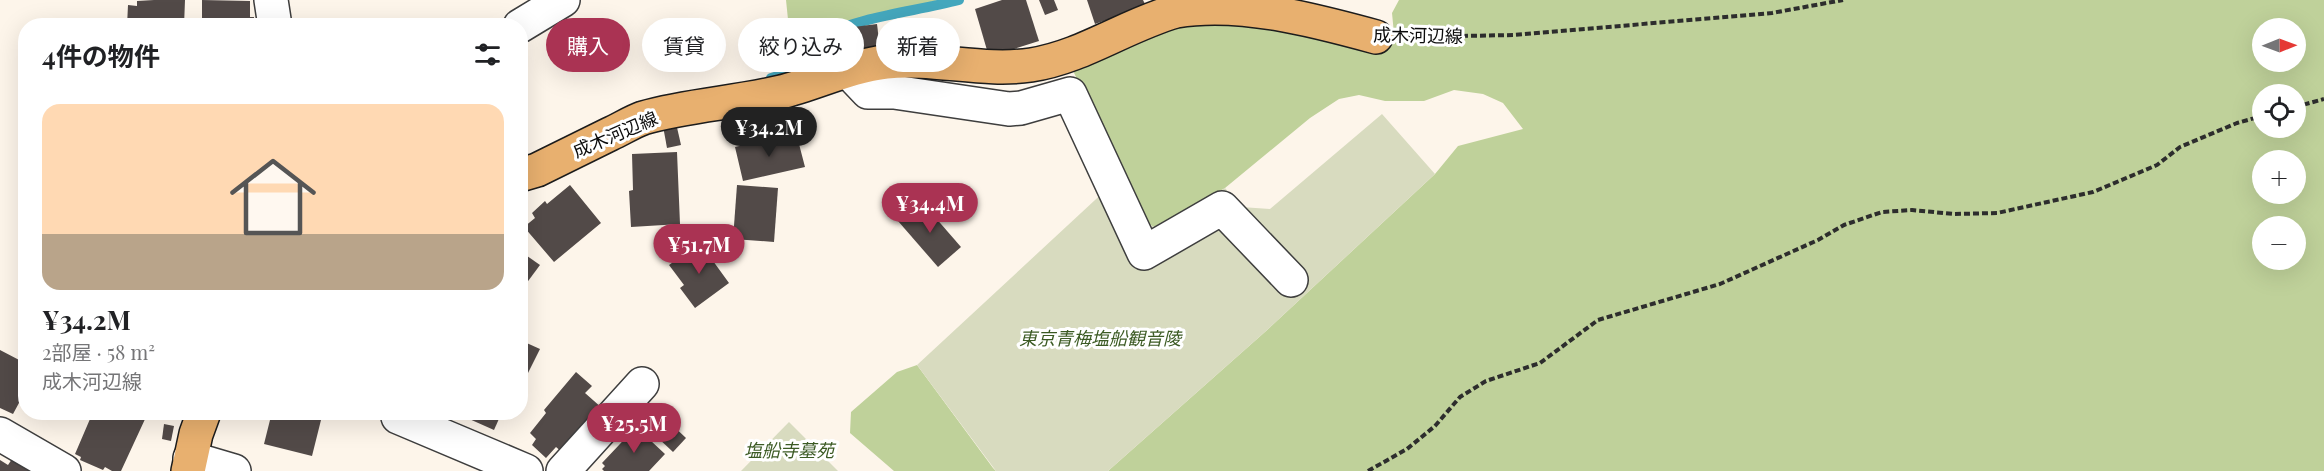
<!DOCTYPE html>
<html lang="ja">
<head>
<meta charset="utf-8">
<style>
  body { margin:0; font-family:"Playfair Display","Noto Sans JP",serif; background:#f2f2f2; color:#202124; height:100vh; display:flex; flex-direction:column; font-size:22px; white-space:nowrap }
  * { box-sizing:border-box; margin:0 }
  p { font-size:20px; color:#757577 }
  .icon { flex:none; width:33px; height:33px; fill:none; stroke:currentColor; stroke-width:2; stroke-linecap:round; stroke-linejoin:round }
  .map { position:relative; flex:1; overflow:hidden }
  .drawer { position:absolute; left:18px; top:18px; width:510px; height:402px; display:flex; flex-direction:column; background:#fff; border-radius:24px; box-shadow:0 6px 24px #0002 }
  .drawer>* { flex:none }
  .banner { position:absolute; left:546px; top:18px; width:570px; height:54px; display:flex; gap:12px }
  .needle { width:39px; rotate:89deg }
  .fabs { position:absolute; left:2252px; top:18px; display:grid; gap:12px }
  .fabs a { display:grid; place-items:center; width:54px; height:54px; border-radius:50%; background:#fff; box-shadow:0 6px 24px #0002; font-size:30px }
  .price { position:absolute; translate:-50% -51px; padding:0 14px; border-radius:21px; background:#aa3353; color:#fff; font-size:20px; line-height:39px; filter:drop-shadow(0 2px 3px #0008) }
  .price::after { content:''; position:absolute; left:50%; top:36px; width:18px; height:14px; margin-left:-9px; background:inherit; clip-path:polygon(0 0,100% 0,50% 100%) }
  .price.on { background:#222; color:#fff }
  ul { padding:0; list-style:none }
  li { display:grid; align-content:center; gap:12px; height:318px; padding:0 24px }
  li span { display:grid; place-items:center; height:186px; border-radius:18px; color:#555 }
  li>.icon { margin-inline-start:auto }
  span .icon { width:108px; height:108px; fill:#fffc; stroke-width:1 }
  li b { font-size:26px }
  h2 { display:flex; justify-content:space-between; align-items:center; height:72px; padding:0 24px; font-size:26px }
  .tag { padding:0 21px; border-radius:27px; background:#fff; box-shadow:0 6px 24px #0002; font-size:21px; line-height:54px }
  .tag.on { background:#aa3353; color:#fff }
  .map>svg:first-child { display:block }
  .forest { fill:#bfd19a; fill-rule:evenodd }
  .cemetery { fill:#d8dbbf }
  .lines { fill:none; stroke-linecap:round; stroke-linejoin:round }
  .stream { stroke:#44a7bd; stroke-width:10 }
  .building { fill:#524a48 }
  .minor-casing { stroke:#3e3e3e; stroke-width:36 }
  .major-casing { stroke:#1c1c1c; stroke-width:36 }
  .path { stroke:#2d2d2d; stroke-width:4; stroke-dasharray:6 3; stroke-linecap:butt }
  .minor { stroke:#fff; stroke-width:33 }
  .major { stroke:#e8b06f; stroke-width:33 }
  .labels { text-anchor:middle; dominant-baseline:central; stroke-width:6; stroke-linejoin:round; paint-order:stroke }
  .street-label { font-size:18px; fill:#0b0b0b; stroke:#fff }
  .park-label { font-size:18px; font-style:italic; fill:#3b5a23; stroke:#fff }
</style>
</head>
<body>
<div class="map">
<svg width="2324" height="471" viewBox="0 0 2324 471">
  <rect width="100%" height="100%" fill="#fdf5ea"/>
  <g class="forest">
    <path d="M786 0H939L822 28 792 58Z"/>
    <path d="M1399 0H2324V471H1108L1266 331 1435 174 1458 146 1523 129 1503 103 1483 94 1454 90 1424 101H1385L1359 95 1339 99 1310 118 1225 188 1157 228 1143 222 1069 62 1200 11 1372 46 1395 44 1392 13ZM2262 28H2295V62H2262ZM2262 94H2295V128H2262ZM2262 160H2295V194H2262ZM2262 226H2295V260H2262Z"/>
    <path d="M917 365 993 468 996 471H894L850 433 851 412 897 372Z"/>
  </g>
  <g class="cemetery">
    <path d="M1382 114 1435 174 1266 331 1108 471H996L917 365 1122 175 1143 222 1157 228 1225 188 1241 207 1270 209Z"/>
    <path d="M789 422 838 471H741Z"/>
  </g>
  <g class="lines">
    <path class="stream" d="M771 78C797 71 799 48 820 37 862 16 913 12 959 0"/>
  </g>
  <g class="building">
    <path d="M154 0H185L184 26H127L128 5 137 6V1Z"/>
    <path d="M202 0 250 1V17H254V26H202Z"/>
    <path d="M1002 0H1026L1039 41 989 57 975 9Z"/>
    <path d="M1039 0H1054L1058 10 1045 15Z"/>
    <path d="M1087 0H1143L1146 6 1095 24Z"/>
    <path d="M877 24 880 49 849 53 846 28Z"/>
    <path d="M676 123 681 145 667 148 663 126Z"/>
    <path d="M789 134 791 146 799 144 805 167 743 181 735 147Z"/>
    <path d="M677 152 680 224 631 227 629 191 633 190 632 154Z"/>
    <path d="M570 185 601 223 554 262 524 227 535 218 532 213 545 201 547 204Z"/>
    <path d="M737 185 778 188 774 242 733 239Z"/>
    <path d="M921 201 961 247 938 267 898 221Z"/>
    <path d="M700 243 729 283 695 308 680 288 684 285 669 265Z"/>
    <path d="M520 251 540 265 520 292Z"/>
    <path d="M520 340 540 349 520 389Z"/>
    <path d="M0 350 23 362 20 367 26 370V390L13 414 0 408Z"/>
    <path d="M576 372 592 386 585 393 602 408 563 453 556 447 546 458 532 445 536 439 530 433 546 413 544 410Z"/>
    <path d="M82 412H136L146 417 121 471H112L105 467 103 470 80 460 81 457 75 454 90 419 80 415Z"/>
    <path d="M272 412H323L312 456 264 444Z"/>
    <path d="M459 412H502L494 430 458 414Z"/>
    <path d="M670 423 686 438 673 452 657 437Z"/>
    <path d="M164 424 174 426 171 441 162 439Z"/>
    <path d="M636 427 665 454 649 471H604L602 469 605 466 602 463Z"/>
    <path d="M12 459 30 469 29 471H0V460L8 465Z"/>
  </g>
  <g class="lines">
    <g class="minor-casing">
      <g id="minor">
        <path d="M271 0 275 26"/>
        <path d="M520 26 563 0"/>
        <path d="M848 71 868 92H894L1009 109 1021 108 1070 94 1144 253 1222 208 1291 280"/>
        <path d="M401 412 398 417 526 471"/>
        <path d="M0 434 64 471"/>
        <path d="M190 458 234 471"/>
        <path d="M563 471 642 384"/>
      </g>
    </g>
    <g class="major-casing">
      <g id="major">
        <path d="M520 175 537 170C561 158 586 146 610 134 621 129 632 122 643 118 688 105 736 103 781 92 817 83 850 66 886 62 934 57 983 72 1031 65 1083 57 1126 25 1176 11 1239 0 1314 20 1376 37"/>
        <path d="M188 471 196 434 204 412"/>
      </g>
    </g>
    <g class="path">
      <path d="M1408 37 1514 35 1772 13 1843 0"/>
      <path d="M2295 107 2324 99"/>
      <path d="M1368 471 1407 449 1435 426 1460 397 1486 381 1540 363 1598 320 1720 284 1818 240 1844 225 1882 212 1912 210 1954 214 1997 213 2093 192 2157 165 2180 147 2237 123 2262 116"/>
    </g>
    <use href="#minor" class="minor"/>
    <use href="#major" class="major"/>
  </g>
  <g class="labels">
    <g class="street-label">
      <text transform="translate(1418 35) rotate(1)">成木河辺線</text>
      <text transform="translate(615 134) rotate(-23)">成木河辺線</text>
    </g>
    <g class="park-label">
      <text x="1100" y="338">東京青梅塩船観音陵</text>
      <text x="789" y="450">塩船寺墓苑</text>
    </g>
  </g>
</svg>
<div class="fabs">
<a><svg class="needle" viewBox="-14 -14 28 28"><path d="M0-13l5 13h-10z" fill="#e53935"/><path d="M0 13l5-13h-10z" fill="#757577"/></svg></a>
<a><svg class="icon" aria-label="locate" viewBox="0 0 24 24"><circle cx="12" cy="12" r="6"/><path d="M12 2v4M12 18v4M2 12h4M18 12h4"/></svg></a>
<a>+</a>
<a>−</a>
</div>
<b class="price on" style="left:769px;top:158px">¥34.2M</b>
<b class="price" style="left:930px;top:234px">¥34.4M</b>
<b class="price" style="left:699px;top:275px">¥51.7M</b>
<b class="price" style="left:634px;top:454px">¥25.5M</b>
<div class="banner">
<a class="tag on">購入</a>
<a class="tag">賃貸</a>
<a class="tag">絞り込み</a>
<a class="tag">新着</a>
</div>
<section class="drawer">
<h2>4件の物件<svg class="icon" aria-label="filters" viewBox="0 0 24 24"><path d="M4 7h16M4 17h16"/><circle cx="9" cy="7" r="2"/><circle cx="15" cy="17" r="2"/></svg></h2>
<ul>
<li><span style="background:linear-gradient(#ffd9b3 70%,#b9a48a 0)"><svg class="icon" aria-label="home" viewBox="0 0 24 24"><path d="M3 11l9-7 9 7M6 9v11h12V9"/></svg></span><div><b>¥34.2M</b><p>2部屋 · 58 m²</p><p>成木河辺線</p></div></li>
</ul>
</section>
</div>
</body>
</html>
